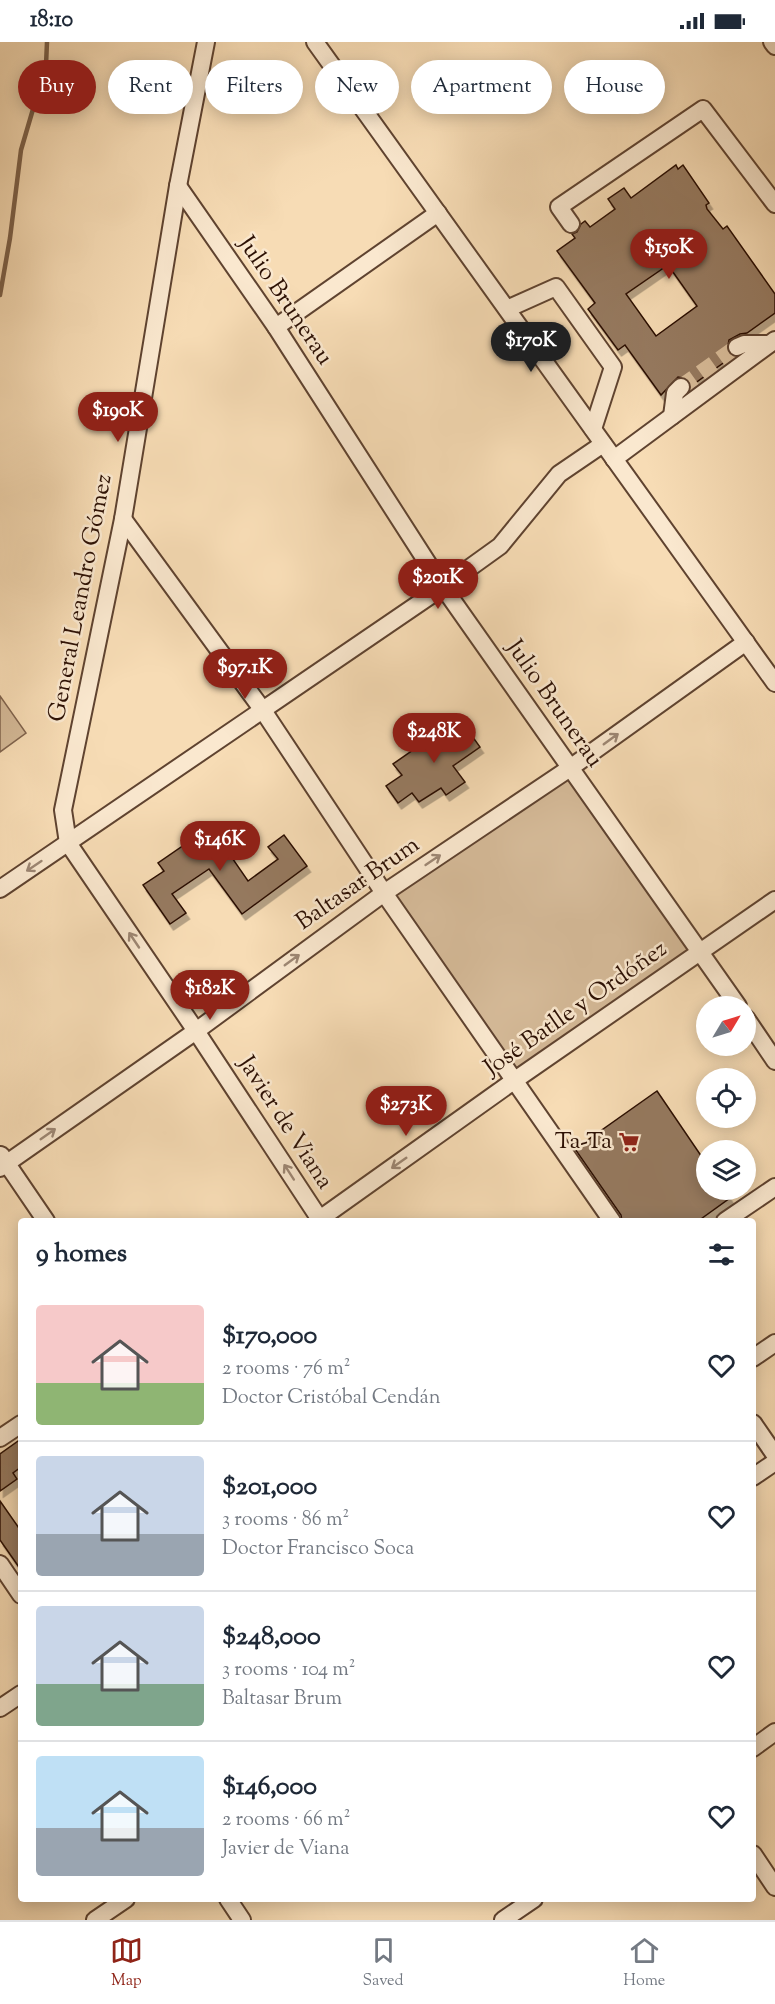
<!DOCTYPE html>
<html lang="en">
<head>
<meta charset="utf-8">
<style>
  body { margin:0; font-family:"Sorts Mill Goudy",serif; background:#f2f2f3; color:#1f2937; height:100vh; display:flex; flex-direction:column; font-size:22px; white-space:nowrap }
  * { box-sizing:border-box; margin:0 }
  p { font-size:20px; color:#747a83 }
  .icon { flex:none; width:33px; height:33px; fill:none; stroke:currentColor; stroke-width:2; stroke-linecap:round; stroke-linejoin:round }
  .map { position:relative; flex:1; overflow:hidden }
  .sheet { position:absolute; left:18px; top:1176px; width:738px; height:684px; display:flex; flex-direction:column; background:#fff; border-radius:6px; box-shadow:0 3px 15px #0003 }
  .sheet>* { flex:none }
  .guide { position:absolute; left:18px; top:18px; width:740px; height:54px; display:flex; gap:12px }
  .needle { width:39px; rotate:52deg }
  .fabs { position:absolute; left:696px; top:954px; display:grid; gap:12px }
  .fabs a { display:grid; place-items:center; width:60px; height:60px; border-radius:50%; background:#fff; box-shadow:0 3px 15px #0003; font-size:30px }
  .price { position:absolute; translate:-50% -51px; padding:0 14px; border-radius:21px; background:#8f2418; color:#fff; font-size:20px; line-height:39px; filter:drop-shadow(0 2px 3px #0008) }
  .price::after { content:''; position:absolute; left:50%; top:36px; width:18px; height:14px; margin-left:-9px; background:inherit; clip-path:polygon(0 0,100% 0,50% 100%) }
  .price.active { background:#222; color:#fff }
  ul { padding:0; list-style:none }
  li { display:flex; align-items:center; gap:18px; height:150px; padding:0 18px }
  li+li { border-top:2px solid #e0e1e3 }
  li span { display:grid; place-items:center; flex:none; width:168px; height:120px; border-radius:6px; color:#555 }
  li>.icon { margin-inline-start:auto }
  span .icon { width:72px; height:72px; fill:#fffc; stroke-width:1 }
  li b { font-size:26px }
  h2 { display:flex; justify-content:space-between; align-items:center; height:72px; padding:0 18px; font-size:26px }
  .pill { padding:0 21px; border-radius:27px; background:#fff; box-shadow:0 3px 15px #0003; font-size:21px; line-height:54px }
  .pill.active { background:#8f2418; color:#fff }
  .status { display:flex; justify-content:space-between; align-items:center; height:42px; padding:0 30px; background:#fff; direction:ltr }
  .status svg { height:16px; fill:currentColor }
  .dock { display:flex; justify-content:space-around; align-items:center; height:84px; border-top:2px solid #e0e1e3; background:#fff; font-size:16px; color:#747a83 }
  .dock a { display:grid; justify-items:center; gap:3px }
  .dock .active { color:#8f2418 }
  .map>svg:first-child { display:block }
  .green { fill:#d4b997; stroke:#80644e; stroke-width:1.5 }
  .lines { fill:none; stroke-linecap:round; stroke-linejoin:round }
  .stream { stroke:#7c614a; stroke-width:4.5 }
  .building { fill:#967a60; stroke:#2c1004; stroke-width:1.5; fill-rule:evenodd; filter:url(#shadow) }
  .minor-tunnel { stroke:#d9bd9a; stroke-width:16; stroke-dasharray:16 8; stroke-linecap:butt }
  .minor-casing { stroke:#5f4330; stroke-width:20 }
  .minor { stroke:#fae8cf; stroke-width:16 }
  .oneway { stroke:#9d8774 }
  .labels { text-anchor:middle; dominant-baseline:central; stroke-width:5; stroke-linejoin:round; paint-order:stroke }
  .street-label { font-size:24px; fill:#2c1004; stroke:#fae8cf }
  .poi-label { font-size:24px; fill:#2c1004; stroke:#fae8cf; text-anchor:end }
</style>
</head>
<body>
<div class="status"><b>18:10</b><svg viewBox="0 0 49 12"><path d="M0 12V9h3v3zM5 12V6h3v6zM10 12V3h3v9zM15 12V0h3v12zM26 1h20v11H26zM47 4h2v5h-2z"/></svg></div>
<div class="map">
<svg width="775" height="1878" viewBox="0 0 775 1878">
  <defs>
    <filter id="shadow"><feDropShadow dx="3.5" dy="6" stdDeviation="0" flood-color="#0004"/></filter>
  </defs>
  <rect width="100%" height="100%" fill="#f7dcb5"/>
  <filter id="stains"><feTurbulence type="fractalNoise" baseFrequency=".00333" numOctaves="4"/><feColorMatrix values="0 0 0 0 .2 0 0 0 0 .09 0 0 0 0 .02 0 0 0 .5 -.17"/></filter>
  <radialGradient id="worn" r=".72"><stop offset=".6" stop-color="#630" stop-opacity="0"/><stop offset="1" stop-color="#630" stop-opacity=".3"/></radialGradient>
  <g class="green">
    <path d="M0 654 26 691 0 710Z"/>
    <path d="M569 732 690 907 515 1028 393 855Z"/>
  </g>
  <g class="lines">
    <path class="stream" d="M0 253 10 196 21 108 46 23 47 0"/>
  </g>
  <g class="building">
    <path d="M676 123 678 127 683 123 709 161 706 163 707 167 723 187 727 184 775 252V271L747 291 740 292 729 298 727 309 733 314 691 344 688 337 678 335 661 353 625 303 618 308 588 267 595 261 557 209 575 196 572 192 577 190 581 182 585 179 590 185 615 167 608 157 624 146 631 156ZM668 223 697 264 656 294 626 252Z"/>
    <path d="M459 676 480 705 453 724 465 740 446 753 441 746 419 760 412 751 398 761 386 744 402 733 393 722Z"/>
    <path d="M216 781 235 809 230 813 248 839 278 817 268 805 284 793 307 824 242 872 209 827 172 852 186 871 170 882 143 843 164 829 158 821Z"/>
    <path d="M657 1049 706 1121V1148H725L730 1156 698 1179H622L621 1173 575 1107Z"/>
    <path d="M21 1397V1425L13 1431 17 1437 0 1449V1412Z"/>
    <path d="M0 1459 21 1489V1528L0 1498Z"/>
  </g>
  <g class="lines">
    <path class="minor-tunnel" d="M681 345 737 305"/>
    <g class="minor-casing">
      <g id="minor">
        <path d="M206 0 178 144 123 477 63 768 68 801 196 989 321 1179"/>
        <path d="M315 0 775 641"/>
        <path d="M772 0 775 4"/>
        <path d="M178 144 276 285 443 545 738 964"/>
        <path d="M571 182 559 165 703 67 775 162"/>
        <path d="M507 267 556 245 613 325 593 387"/>
        <path d="M276 285 438 171"/>
        <path d="M737 305 744 302H769"/>
        <path d="M672 374 675 351 681 345"/>
        <path d="M614 417 775 298"/>
        <path d="M123 477 262 667 384 851 612 1179"/>
        <path d="M0 847 443 545 500 504 559 432 603 402"/>
        <path d="M746 976 775 1019"/>
        <path d="M1 1113 46 1179"/>
        <path d="M0 1126 196 989 384 851 570 726 746 600"/>
        <path d="M317 1179 515 1038 775 858"/>
        <path d="M725 1179 775 1145"/>
        <path d="M753 1316 775 1301"/>
        <path d="M753 1381 775 1413"/>
        <path d="M0 1396 21 1382"/>
        <path d="M753 1435 775 1420"/>
        <path d="M0 1522 21 1553"/>
        <path d="M0 1666 21 1652"/>
        <path d="M753 1706 775 1690"/>
        <path d="M753 1812 775 1845"/>
        <path d="M228 1857 242 1878"/>
        <path d="M95 1878 126 1857"/>
        <path d="M503 1878 534 1857"/>
      </g>
    </g>
    <use href="#minor" class="minor"/>
  </g>
  <defs><path id="oneway-shaft" d="M-6 0H5M1.5-3L5.5 0L1.5 3" fill="none" stroke-width="1.6" stroke-linecap="round" stroke-linejoin="round" transform="scale(1.5)"/></defs>
  <g class="oneway">
    <use href="#oneway-shaft" transform="translate(611 697) rotate(-36)"/>
    <use href="#oneway-shaft" transform="translate(433 818) rotate(-34)"/>
    <use href="#oneway-shaft" transform="translate(34 824) rotate(146)"/>
    <use href="#oneway-shaft" transform="translate(134 898) rotate(-124)"/>
    <use href="#oneway-shaft" transform="translate(292 918) rotate(-36)"/>
    <use href="#oneway-shaft" transform="translate(48 1092) rotate(-35)"/>
    <use href="#oneway-shaft" transform="translate(399 1121) rotate(145)"/>
    <use href="#oneway-shaft" transform="translate(289 1130) rotate(-123)"/>
  </g>
  <defs>
    <g id="supermarket-bare" transform="scale(1.62)"><path d="M-6-5.5h2.5l.6 2H6L4.5 2H-2.5L-4.4-4H-6ZM-1.5 3.2a1.3 1.3 0 1 0 .1 0ZM3 3.2a1.3 1.3 0 1 0 .1 0Z" fill="#8f2418" stroke="#fae8cf" stroke-width="2.5" paint-order="stroke"/></g>
  </defs>
  <g fill-rule="evenodd">
    <use href="#supermarket-bare" x="629" y="1100"/>
  </g>
  <g class="labels">
    <g class="street-label">
      <text transform="translate(285 259) rotate(56)">Julio Brunerau</text>
      <text transform="translate(81 556) rotate(-79)">General Leandro Gómez</text>
      <text transform="translate(554 662) rotate(55)">Julio Brunerau</text>
      <text transform="translate(358 842) rotate(-35)">Baltasar Brum</text>
      <text transform="translate(576 967) rotate(-35)">José Batlle y Ordóñez</text>
      <text transform="translate(285 1081) rotate(57)">Javier de Viana</text>
    </g>
    <g class="poi-label">
      <text x="612" y="1100">Ta-Ta</text>
    </g>
  </g>
  <rect width="100%" height="100%" filter="url(#stains)"/>
  <rect width="100%" height="100%" fill="url(#worn)"/>
</svg>
<div class="fabs">
<a><svg class="needle" viewBox="-14 -14 28 28"><path d="M0-13l5 13h-10z" fill="#e53935"/><path d="M0 13l5-13h-10z" fill="#747a83"/></svg></a>
<a><svg class="icon" aria-label="locate" viewBox="0 0 24 24"><circle cx="12" cy="12" r="6"/><path d="M12 2v4M12 18v4M2 12h4M18 12h4"/></svg></a>
<a><svg class="icon" aria-label="layers" viewBox="0 0 24 24"><path d="M12 4l9 5-9 5-9-5zM3 14l9 5 9-5"/></svg></a>
</div>
<b class="price" style="left:669px;top:238px">$150K</b>
<b class="price active" style="left:531px;top:331px">$170K</b>
<b class="price" style="left:118px;top:401px">$190K</b>
<b class="price" style="left:438px;top:568px">$201K</b>
<b class="price" style="left:245px;top:658px">$97.1K</b>
<b class="price" style="left:434px;top:722px">$248K</b>
<b class="price" style="left:220px;top:830px">$146K</b>
<b class="price" style="left:210px;top:979px">$182K</b>
<b class="price" style="left:406px;top:1095px">$273K</b>
<div class="guide">
<a class="pill active">Buy</a>
<a class="pill">Rent</a>
<a class="pill">Filters</a>
<a class="pill">New</a>
<a class="pill">Apartment</a>
<a class="pill">House</a>
</div>
<section class="sheet">
<h2>9 homes<svg class="icon" aria-label="filters" viewBox="0 0 24 24"><path d="M4 7h16M4 17h16"/><circle cx="9" cy="7" r="2"/><circle cx="15" cy="17" r="2"/></svg></h2>
<ul>
<li><span style="background:linear-gradient(#f6c9c9 65%,#8fb573 0)"><svg class="icon" aria-label="home" viewBox="0 0 24 24"><path d="M3 11l9-7 9 7M6 9v11h12V9"/></svg></span><div><b>$170,000</b><p>2 rooms · 76 m²</p><p>Doctor Cristóbal Cendán</p></div><svg class="icon" aria-label="heart" viewBox="0 0 24 24"><path d="M12 20l-8-8c-3-5 5-10 8-4 3-6 11-1 8 4z"/></svg></li>
<li><span style="background:linear-gradient(#c9d6e8 65%,#9aa5b1 0)"><svg class="icon" aria-label="home" viewBox="0 0 24 24"><path d="M3 11l9-7 9 7M6 9v11h12V9"/></svg></span><div><b>$201,000</b><p>3 rooms · 86 m²</p><p>Doctor Francisco Soca</p></div><svg class="icon" aria-label="heart" viewBox="0 0 24 24"><path d="M12 20l-8-8c-3-5 5-10 8-4 3-6 11-1 8 4z"/></svg></li>
<li><span style="background:linear-gradient(#c9d6e8 65%,#7fa58c 0)"><svg class="icon" aria-label="home" viewBox="0 0 24 24"><path d="M3 11l9-7 9 7M6 9v11h12V9"/></svg></span><div><b>$248,000</b><p>3 rooms · 104 m²</p><p>Baltasar Brum</p></div><svg class="icon" aria-label="heart" viewBox="0 0 24 24"><path d="M12 20l-8-8c-3-5 5-10 8-4 3-6 11-1 8 4z"/></svg></li>
<li><span style="background:linear-gradient(#bfe0f5 60%,#9aa5b1 0)"><svg class="icon" aria-label="home" viewBox="0 0 24 24"><path d="M3 11l9-7 9 7M6 9v11h12V9"/></svg></span><div><b>$146,000</b><p>2 rooms · 66 m²</p><p>Javier de Viana</p></div><svg class="icon" aria-label="heart" viewBox="0 0 24 24"><path d="M12 20l-8-8c-3-5 5-10 8-4 3-6 11-1 8 4z"/></svg></li>
</ul>
</section>
</div>
<nav class="dock">
<a class="active"><svg class="icon" aria-label="map" viewBox="0 0 24 24"><path d="M3 6l6-2 6 2 6-2v14l-6 2-6-2-6 2zM9 4v14M15 6v14"/></svg>Map</a>
<a><svg class="icon" aria-label="saved" viewBox="0 0 24 24"><path d="M7 4h10v16l-5-4-5 4z"/></svg>Saved</a>
<a><svg class="icon" aria-label="home" viewBox="0 0 24 24"><path d="M3 11l9-7 9 7M6 9v11h12V9"/></svg>Home</a>
</nav>
</body>
</html>
